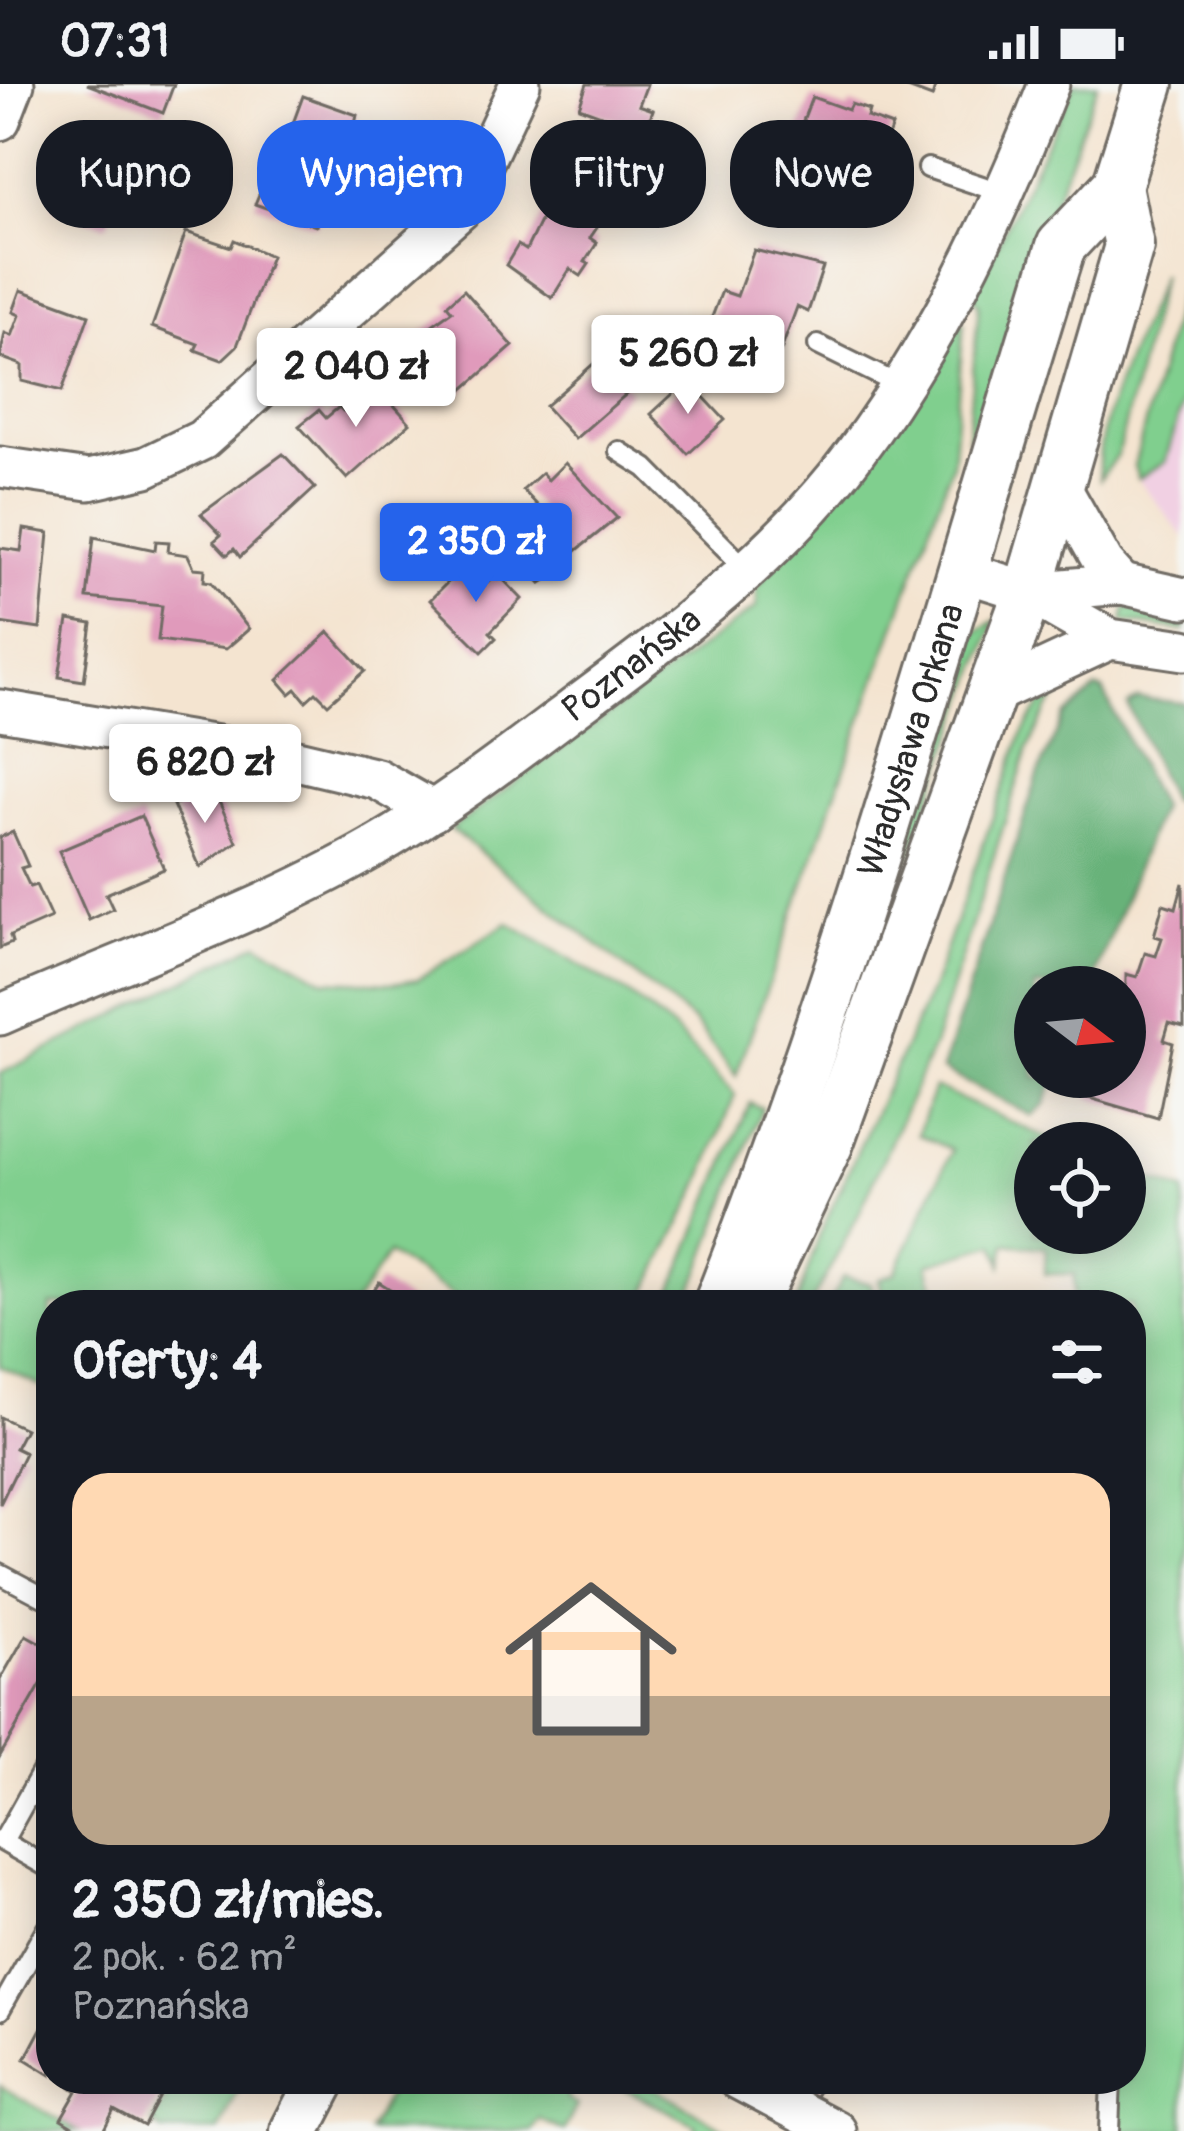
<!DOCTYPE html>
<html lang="pl">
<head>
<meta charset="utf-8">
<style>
  body { margin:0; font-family:Pangolin,sans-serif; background:#242831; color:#f1f3f6; height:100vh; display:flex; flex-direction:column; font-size:45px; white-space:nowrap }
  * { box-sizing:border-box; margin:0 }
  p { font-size:39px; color:#9ea1a6 }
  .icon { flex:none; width:66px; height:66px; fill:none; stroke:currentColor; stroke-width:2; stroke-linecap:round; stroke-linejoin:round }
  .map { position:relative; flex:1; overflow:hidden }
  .panel { position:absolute; left:36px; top:1206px; width:1110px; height:804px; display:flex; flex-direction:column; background:#171b24; border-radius:48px; box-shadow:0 6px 30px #0003 }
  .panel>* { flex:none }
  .hud { position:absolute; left:36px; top:36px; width:1113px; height:108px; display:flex; gap:24px }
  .needle { width:78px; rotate:106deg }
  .buttons { position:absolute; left:1014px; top:882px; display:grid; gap:24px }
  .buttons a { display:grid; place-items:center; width:132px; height:132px; border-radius:50%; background:#171b24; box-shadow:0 6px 30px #0003; font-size:60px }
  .price { position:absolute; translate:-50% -102px; padding:0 27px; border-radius:12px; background:#fff; color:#222; font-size:39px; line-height:78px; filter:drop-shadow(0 3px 6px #0008) }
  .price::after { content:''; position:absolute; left:50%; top:72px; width:36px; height:27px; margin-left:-18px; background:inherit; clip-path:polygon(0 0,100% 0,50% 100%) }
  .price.current { background:#2563eb; color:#fff }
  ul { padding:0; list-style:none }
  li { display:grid; align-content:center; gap:24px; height:636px; padding:0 36px }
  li+li { border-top:3px solid #363941 }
  li span { display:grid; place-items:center; height:372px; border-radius:36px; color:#555 }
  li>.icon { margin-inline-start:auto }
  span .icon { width:216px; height:216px; fill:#fffc; stroke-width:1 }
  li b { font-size:51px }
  h2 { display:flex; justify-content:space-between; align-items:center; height:144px; padding:0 36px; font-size:51px }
  .pill { padding:0 42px; border-radius:48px; background:#171b24; box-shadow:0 6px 30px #0003; font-size:42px; line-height:108px }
  .pill.current { background:#2563eb; color:#fff }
  .status { display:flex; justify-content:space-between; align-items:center; height:84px; padding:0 60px; background:#171b24; direction:ltr }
  .status svg { height:33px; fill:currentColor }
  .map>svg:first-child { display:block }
  .built { fill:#f1d0e3 }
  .green { fill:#80cf8e; stroke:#567d5c; stroke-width:3 }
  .forest { fill:#68b279; stroke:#4a6e52; stroke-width:3 }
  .building { fill:#e09abb }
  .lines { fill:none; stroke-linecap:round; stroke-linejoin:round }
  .service-casing { stroke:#716c65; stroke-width:24 }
  .minor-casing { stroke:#716c65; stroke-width:45 }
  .tertiary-casing { stroke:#716c65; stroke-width:54 }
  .service { stroke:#fff; stroke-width:18 }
  .minor { stroke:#fff; stroke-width:39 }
  .tertiary { stroke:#fff; stroke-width:48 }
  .labels { text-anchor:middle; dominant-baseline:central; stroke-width:9; stroke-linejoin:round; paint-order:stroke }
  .street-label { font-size:36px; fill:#2b2b2b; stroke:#f6f6f2 }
</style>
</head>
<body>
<div class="status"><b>07:31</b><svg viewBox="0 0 49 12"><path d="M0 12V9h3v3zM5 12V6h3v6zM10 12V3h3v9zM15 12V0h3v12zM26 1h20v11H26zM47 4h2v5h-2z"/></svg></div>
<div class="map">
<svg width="1184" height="2047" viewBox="0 0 1184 2047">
  <rect width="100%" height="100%" fill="#f6f6f2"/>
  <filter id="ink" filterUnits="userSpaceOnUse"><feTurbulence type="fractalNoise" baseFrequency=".00833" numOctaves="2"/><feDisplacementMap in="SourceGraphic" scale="24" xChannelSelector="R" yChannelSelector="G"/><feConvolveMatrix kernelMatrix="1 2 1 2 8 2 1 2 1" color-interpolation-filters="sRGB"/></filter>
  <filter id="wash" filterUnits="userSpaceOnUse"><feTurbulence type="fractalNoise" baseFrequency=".004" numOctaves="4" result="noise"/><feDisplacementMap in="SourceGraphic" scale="48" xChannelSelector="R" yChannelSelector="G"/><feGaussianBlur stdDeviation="2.7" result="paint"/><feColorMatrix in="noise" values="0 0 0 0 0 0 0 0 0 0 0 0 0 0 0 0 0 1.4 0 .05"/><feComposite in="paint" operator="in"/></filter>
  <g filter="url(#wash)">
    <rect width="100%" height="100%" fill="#f4e4d0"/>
    <path class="built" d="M1184 192V453L1138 395 1134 382Z"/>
    <g class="green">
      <path d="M1074 0H1098L1037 162 980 345 967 354 979 220 972 213Z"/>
      <path d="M1162 190 1118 369 1100 395C1091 341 1143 242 1162 190Z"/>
      <path d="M1184 191V315L1165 378 1138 395 1134 382Z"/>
      <path d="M958 237 964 239 952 381 736 992 693 937 451 745 757 523V503Z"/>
      <path d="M1126 523 1184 537V547L1123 537Z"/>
      <path d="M996 536 803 1062 963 567 976 548Z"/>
      <path d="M1075 593 1048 624 1028 666 933 962 858 1132 812 1218 796 1221 820 1150 932 903 1022 651 1046 612Z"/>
      <path d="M508 839 628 910 672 944 735 1011 699 1103 640 1221H468L388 1170 354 1221H51V1307L0 1282V990L258 859 325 896 393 899 418 895Z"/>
      <path d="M934 1003 1058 1059H1035V1149H1125V1087L1184 1107V2047H1110L1114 1995H1131V1789L1143 1645 1131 1572V1221H1074V1190H1045L1046 1164 1006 1160 1002 1180 995 1160 928 1180 935 1207 885 1221 879 1195 895 1189 952 1066 918 1050Z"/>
      <path d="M750 1019 762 1024 687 1221H666Z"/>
      <path d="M843 1193 871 1200 875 1221 853 1212 848 1221H828Z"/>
      <path d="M177 1995H243L219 2047H163L152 2040Z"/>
      <path d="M396 1995H576L566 2015 577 2021 564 2047 539 2035 532 2047H369Z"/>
      <path d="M623 1995H639L729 2047H694L696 2041 619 2002Z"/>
      <path d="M0 2002 78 2047H0Z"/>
    </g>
    <g class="forest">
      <path d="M1096 605 1103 606 1160 723 1091 903H1035V993H1056L1045 1020 1032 1032 942 986 1039 688 1064 633Z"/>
      <path d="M1138 614 1184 619V719L1170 716 1128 621Z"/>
    </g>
    <g id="blocks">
      <g class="building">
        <path d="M87 0H174L163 29Z"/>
        <path d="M587 0H647L639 21 653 26 643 53 632 50 634 43 579 23Z"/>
        <path d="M897 0H936L932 13Z"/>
        <path d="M303 12 357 31 346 81 339 78 316 142 255 120 262 103 269 105Z"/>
        <path d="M812 13 848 26 851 20 869 26 867 33 892 42 883 65 878 64 855 127 798 103 813 61 796 55Z"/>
        <path d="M83 42 135 62 130 77 136 79 127 105 106 142 53 123 62 82Z"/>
        <path d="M566 105 605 132 590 154 597 159 585 178 589 180 581 192 570 185 552 214 506 181 518 161 526 166 547 123 552 127Z"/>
        <path d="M186 148 231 163 234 156 271 172 237 262 222 276 195 266 198 260 152 243Z"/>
        <path d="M754 166 823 183 808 228 797 223 776 280 753 271 750 280 738 276 741 267 721 260 724 253 707 246 722 207 737 212Z"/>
        <path d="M21 206 89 231 62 307 22 297V281L0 273 5 249 12 252 20 231 13 228Z"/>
        <path d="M464 206 513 262 456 312 444 299 437 306 421 289 428 282 407 259 452 227 447 221Z"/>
        <path d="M600 274 630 307 575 355 545 322Z"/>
        <path d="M688 296 725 336 688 370 651 330Z"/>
        <path d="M374 299 410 339 347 395 299 342 319 326 326 334 339 323 343 327Z"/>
        <path d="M283 370 315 404 240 473 234 465 227 471 214 457 221 451 201 430Z"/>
        <path d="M565 379 617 434 566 475 563 485 541 499 502 458 539 423 523 406 542 389 548 396Z"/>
        <path d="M24 445 49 449 40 545 0 539V464L21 467Z"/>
        <path d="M94 453 155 466 156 457 169 458 168 468 188 471 194 484 205 485 204 497 211 498 249 545 226 565 158 556 162 522 87 514Z"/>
        <path d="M464 482 483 502 497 489 522 515 490 548 496 554 482 568 430 516Z"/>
        <path d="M68 536 92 540 84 597 59 593Z"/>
        <path d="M329 548 365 587 328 620 316 608 306 617 296 605 290 610 278 596Z"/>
        <path d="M213 704 237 758 200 783 173 721Z"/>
        <path d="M141 732 164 785 106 810 113 825 89 836 59 767Z"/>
        <path d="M13 748 28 782 21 784 30 803 36 801 51 834 10 852 12 859 0 864V753Z"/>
        <path d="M1183 799 1184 943 1169 939 1164 956 1173 959 1158 1034 1089 1014 1095 993H1125L1126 890 1137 893 1145 869 1156 872 1162 854 1154 852 1163 820 1176 824Z"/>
        <path d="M379 1198 415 1221H364Z"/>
        <path d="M0 1333 25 1345 15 1364 25 1369 0 1420Z"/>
        <path d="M26 1551 51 1565V1583L0 1672V1596Z"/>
        <path d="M51 1926V1991L25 1975Z"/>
        <path d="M59 1995H169L144 2042 114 2026 103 2047H81L61 2035 77 2007Z"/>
        <path d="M793 1995H826L815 2014 790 2001Z"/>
      </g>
    </g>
  </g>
  <g filter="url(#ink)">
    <use href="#blocks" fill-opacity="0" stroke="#716c65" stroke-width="3"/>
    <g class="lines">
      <g class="service-casing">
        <g id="service">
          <path d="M928 84 1000 108"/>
          <path d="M818 261 901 302"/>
          <path d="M619 367 646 384 746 485"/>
          <path d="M0 1490 51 1517"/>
          <path d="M0 1756 51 1785"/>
          <path d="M3 1757 51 1671"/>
          <path d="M0 1926 51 1836"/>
          <path d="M1109 2047 1111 1995"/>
        </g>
      </g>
      <g class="minor-casing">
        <g id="minor">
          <path d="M0 36 14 0"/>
          <path d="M0 383 89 396 146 383 202 356 461 125 520 0"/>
          <path d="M1061 404 1104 480 1122 500"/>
          <path d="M961 487 1028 508 1110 555 1184 566"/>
          <path d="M1028 508 1122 500 1184 514"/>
          <path d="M996 608 1110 555"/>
          <path d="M0 626 284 673 377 695 433 727"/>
          <path id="s1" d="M0 931C123 876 256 831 373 764 444 723 509 673 574 624 675 549 780 471 855 369 937 259 1000 127 1049 0"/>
          <path d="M738 1995 836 2047"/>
        </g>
      </g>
      <g class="tertiary-casing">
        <g id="tertiary">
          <path id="s2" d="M718 1221C854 876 951 516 1061 162L1117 102 1149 0"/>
          <path d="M752 1221 828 1061 1028 508 1129 162 1117 102"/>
          <path d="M295 2047 322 1995"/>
        </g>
      </g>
      <use href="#service" class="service"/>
      <use href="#minor" class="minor"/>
      <use href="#tertiary" class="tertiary"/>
    </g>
  </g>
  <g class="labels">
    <g class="street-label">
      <text stroke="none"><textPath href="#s1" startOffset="726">Poznańska</textPath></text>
      <text stroke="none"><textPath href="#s2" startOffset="597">Władysława Orkana</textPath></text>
    </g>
  </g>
</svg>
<div class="buttons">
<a><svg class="needle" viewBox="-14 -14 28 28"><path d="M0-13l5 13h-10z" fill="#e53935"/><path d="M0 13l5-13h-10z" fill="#9ea1a6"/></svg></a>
<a><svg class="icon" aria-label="locate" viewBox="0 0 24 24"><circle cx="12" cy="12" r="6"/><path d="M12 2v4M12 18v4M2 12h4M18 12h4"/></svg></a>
</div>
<b class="price" style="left:688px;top:333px">5 260 zł</b>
<b class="price" style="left:356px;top:346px">2 040 zł</b>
<b class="price current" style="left:476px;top:521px">2 350 zł</b>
<b class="price" style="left:205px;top:742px">6 820 zł</b>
<div class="hud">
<a class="pill">Kupno</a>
<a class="pill current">Wynajem</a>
<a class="pill">Filtry</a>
<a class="pill">Nowe</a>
</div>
<section class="panel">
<h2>Oferty: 4<svg class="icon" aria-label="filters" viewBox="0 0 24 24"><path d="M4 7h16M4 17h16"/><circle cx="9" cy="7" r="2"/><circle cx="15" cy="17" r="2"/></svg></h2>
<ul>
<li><span style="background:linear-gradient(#ffd9b3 60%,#b9a48a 0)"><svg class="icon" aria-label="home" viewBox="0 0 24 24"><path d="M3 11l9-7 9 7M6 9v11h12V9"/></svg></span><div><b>2 350 zł/mies.</b><p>2 pok. · 62 m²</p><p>Poznańska</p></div></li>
</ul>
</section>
</div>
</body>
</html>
